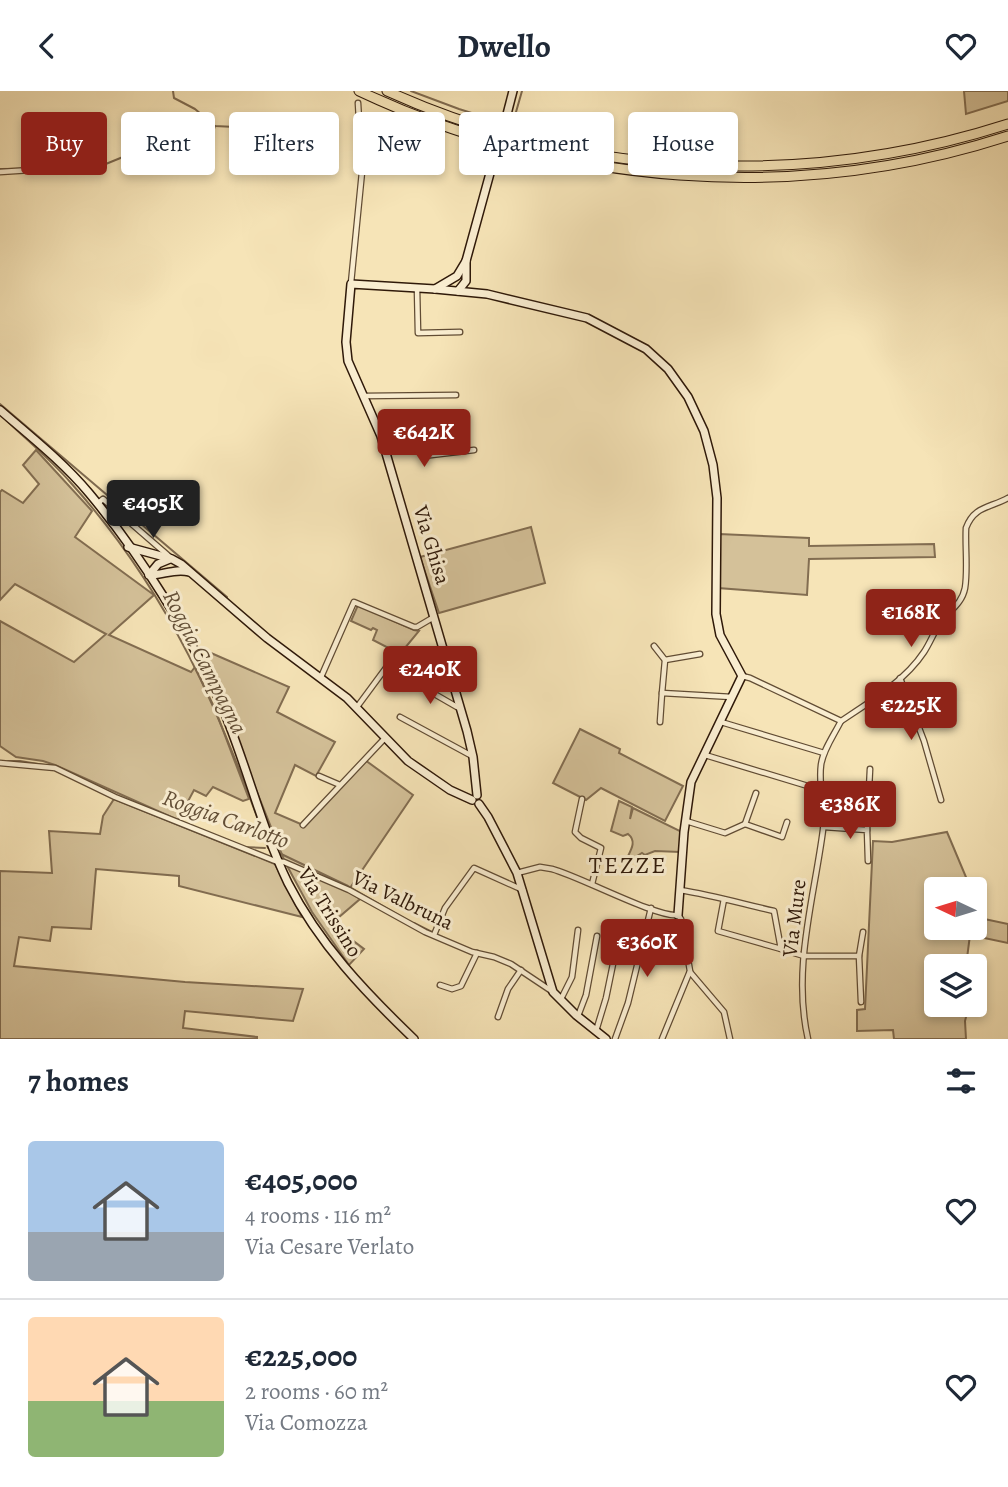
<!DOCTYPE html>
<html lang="en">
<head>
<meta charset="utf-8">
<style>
  body { margin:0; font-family:Alegreya,serif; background:#f2f2f3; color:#1f2937; height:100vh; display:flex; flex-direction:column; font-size:26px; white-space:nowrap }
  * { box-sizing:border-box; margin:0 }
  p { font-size:23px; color:#747a83 }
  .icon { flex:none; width:38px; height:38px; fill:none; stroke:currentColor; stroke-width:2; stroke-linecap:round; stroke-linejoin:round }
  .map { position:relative; height:948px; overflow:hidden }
  .side { display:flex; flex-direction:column; background:#fff; flex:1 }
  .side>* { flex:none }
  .guide { position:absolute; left:21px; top:21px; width:966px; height:63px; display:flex; gap:14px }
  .needle { width:46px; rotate:274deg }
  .buttons { position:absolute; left:924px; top:786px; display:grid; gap:14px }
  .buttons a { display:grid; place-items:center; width:63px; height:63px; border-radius:7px; background:#fff; box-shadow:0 4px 10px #0003; font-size:35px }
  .price { position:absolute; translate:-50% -60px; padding:0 16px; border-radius:7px; background:#8f2418; color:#fff; font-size:23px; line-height:46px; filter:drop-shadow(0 2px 4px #0008) }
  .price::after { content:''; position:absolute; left:50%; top:42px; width:21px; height:16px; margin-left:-10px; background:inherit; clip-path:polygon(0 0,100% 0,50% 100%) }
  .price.on { background:#222; color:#fff }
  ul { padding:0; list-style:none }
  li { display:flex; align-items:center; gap:21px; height:175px; padding:0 28px }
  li+li { border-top:2px solid #e0e1e3 }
  li span { display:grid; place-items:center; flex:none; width:196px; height:140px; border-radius:7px; color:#555 }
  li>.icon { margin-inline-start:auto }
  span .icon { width:84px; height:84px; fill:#fffc; stroke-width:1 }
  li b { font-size:30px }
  h2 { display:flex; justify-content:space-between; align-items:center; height:84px; padding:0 28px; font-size:30px }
  .tag { padding:0 24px; border-radius:7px; background:#fff; box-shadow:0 4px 10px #0003; font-size:24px; line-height:63px }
  .tag.on { background:#8f2418; color:#fff }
  header { display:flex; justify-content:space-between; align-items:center; height:91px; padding:0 28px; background:#fff; font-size:32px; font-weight:600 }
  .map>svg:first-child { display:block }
  .green { fill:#d4c199; stroke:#826d51; stroke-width:2 }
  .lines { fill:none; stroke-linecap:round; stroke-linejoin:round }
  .stream { stroke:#7e694e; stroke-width:2 }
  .street-casing { stroke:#614c34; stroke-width:7 }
  .secondary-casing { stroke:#2f1909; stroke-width:10 }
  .highway-casing { stroke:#2f1909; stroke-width:11 }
  .street { stroke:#f9edd0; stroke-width:4.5 }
  .secondary { stroke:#f9edd0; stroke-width:7 }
  .highway { stroke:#f6e4b7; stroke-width:9 }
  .labels { text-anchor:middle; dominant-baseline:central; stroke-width:6; stroke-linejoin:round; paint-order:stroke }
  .street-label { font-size:21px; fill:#2f1909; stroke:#f9edd0 }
  .water-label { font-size:23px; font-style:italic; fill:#634f37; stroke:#f9edd0 }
  .quarter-label { font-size:24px; letter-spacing:2px; fill:#2f1909; stroke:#f9edd0 }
</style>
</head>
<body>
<header><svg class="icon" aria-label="back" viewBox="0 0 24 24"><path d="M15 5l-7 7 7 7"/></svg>Dwello<svg class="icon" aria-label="heart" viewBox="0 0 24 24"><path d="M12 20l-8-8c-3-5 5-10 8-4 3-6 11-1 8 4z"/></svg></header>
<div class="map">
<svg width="1008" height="948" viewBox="0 0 1008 948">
  <rect width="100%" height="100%" fill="#f6e4b7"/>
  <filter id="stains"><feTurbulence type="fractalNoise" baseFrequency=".00286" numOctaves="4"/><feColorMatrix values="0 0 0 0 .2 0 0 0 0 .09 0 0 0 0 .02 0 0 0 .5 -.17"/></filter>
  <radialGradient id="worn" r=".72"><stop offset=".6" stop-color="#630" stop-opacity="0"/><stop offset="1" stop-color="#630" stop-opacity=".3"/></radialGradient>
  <g class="green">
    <path d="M964 0H1008V10L966 23Z"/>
    <path d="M36 359 92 420 75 446 154 504 109 544 191 581 195 576 215 618 249 708 243 710 213 696 206 705 194 699 178 729 55 674 43 670 16 666 0 655V530L74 571 106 543 15 493 0 509V401L2 399 23 412 39 393 23 374Z"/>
    <path d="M531 436 545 492 439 522 420 466Z"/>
    <path d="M719 443 809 447V455L934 453 935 466 809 468 807 504 718 497Z"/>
    <path d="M358 514 414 539 419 540 400 563 373 549 377 539 373 537 371 539 351 530Z"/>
    <path d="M211 562 289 596 277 621 335 651 316 685 295 674 275 722 303 734 365 669 413 704 348 800 360 808 331 833 364 858 349 874 312 821 285 771 204 569Z"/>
    <path d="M580 638 620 658 619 662 683 695 665 730 601 697 586 709 553 692Z"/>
    <path d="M114 708 275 773 302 826 179 795V785L96 778 91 838 52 836 50 850 19 846 14 875 185 891 303 898 293 930 185 920 183 937 257 946V948H0V780L52 782 49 740 100 743 103 725Z"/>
    <path d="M619 710 632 716 630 728 633 717 682 741 680 761 655 760 645 764 642 762 629 770 627 767C631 759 637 750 628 743L623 745 611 740Z"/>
    <path d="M947 741 971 798H936V836H975V826L1008 833V852L970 844 966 875H936V914H969L965 930 966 948H894L893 939 857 940V919L865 918 873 750 892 751Z"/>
  </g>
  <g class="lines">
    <g class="stream">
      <path d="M173 0 174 7 195 18 215 35 296 39"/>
      <path d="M411 0 459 18 503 32"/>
      <path d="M508 33 512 35 522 0"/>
      <path d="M366 34 385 30 392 33"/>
      <path d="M0 78 96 77 162 50 214 38 215 35"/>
      <path d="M0 313 227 506"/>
      <path d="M6 329C28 350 51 369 71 392 169 501 221 621 268 757"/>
      <path d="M8 670H20L44 674"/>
      <path d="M243 756 265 757"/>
      <path d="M277 761 348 795 409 830"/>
      <path d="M414 832 432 841"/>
    </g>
    <g class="street-casing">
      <g id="street">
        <path d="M0 81 31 79"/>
        <path d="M351 192 362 81 358 12"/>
        <path d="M417 197 418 242 460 241"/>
        <path d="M364 305 456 304"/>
        <path d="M382 345C400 347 411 352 423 365L474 359"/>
        <path d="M97 413 103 408 171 467"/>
        <path d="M654 555 665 569 662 602"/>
        <path d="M665 569 700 563"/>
        <path d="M742 585 750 587 841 630C870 611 905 590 924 561 930 552 934 541 940 532 949 520 962 513 965 497 968 478 965 456 966 437 974 415 990 417 1008 407"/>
        <path d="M321 586 354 511 414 536H417L434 526"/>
        <path d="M405 586 457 616 459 615"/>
        <path d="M900 587 924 650 941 709"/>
        <path d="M357 616 391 570"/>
        <path d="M400 626 472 665"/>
        <path d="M660 631 662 602 732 606"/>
        <path d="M721 631 824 662"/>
        <path d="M705 664 821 699"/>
        <path d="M0 672 55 677 115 706 275 770 284 771 349 799 425 841 472 861 494 866 511 873 553 901"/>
        <path d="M319 685 340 694"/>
        <path d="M582 708 575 741 581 747 601 757 592 793"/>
        <path d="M686 730 725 742 745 733 782 746 787 731"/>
        <path d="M745 733 756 702"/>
        <path d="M303 734 385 647"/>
        <path d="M824 736 867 739 868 770"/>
        <path d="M867 739 870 678"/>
        <path d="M517 782 540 776 552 778C579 785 657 827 678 824L681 828 690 880 662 948"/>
        <path d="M680 799C712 804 743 813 774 820L781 858 718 840 724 808"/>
        <path d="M434 844 445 817 474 777 523 799"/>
        <path d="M781 858 804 865H859L861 911"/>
        <path d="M859 865 863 841"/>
        <path d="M690 881 724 921 730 948"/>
        <path d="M440 894 452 898 461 895 477 862"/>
        <path d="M561 908 572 886 578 839"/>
        <path d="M578 925 586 904 597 845"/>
        <path d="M498 926 508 898 521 879"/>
        <path d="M596 940 606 907 613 873"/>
        <path d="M615 948 628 912 651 817"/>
        <path d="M808 948C792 878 814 808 823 739 826 718 818 696 821 674 823 659 834 644 841 630"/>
      </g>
    </g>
    <g class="secondary-casing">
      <g id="secondary">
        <path d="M505 31 513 0"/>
        <path d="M435 198 457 185 466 170 495 64"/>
        <path d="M458 200 466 190V170"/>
        <path d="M0 319C30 345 63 371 89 402 140 463 192 545 223 618 247 675 261 736 288 792 319 853 365 901 414 948"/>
        <path d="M128 456 172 468 181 473 267 547 347 607 408 670 450 699 472 709"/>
        <path d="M149 484C163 484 176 477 189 481"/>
        <path d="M149 484 158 473 170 468"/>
        <path d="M477 704 473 666 467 640 381 345 348 270 346 251 351 193 435 198 487 203 587 227 646 258 668 278 688 306 704 340 713 374 717 407 716 523 720 544 742 585 691 691 684 741 678 824"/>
        <path d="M479 713 488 726 517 782 553 901 576 924 606 948"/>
      </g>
    </g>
    <g class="highway-casing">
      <g id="highway">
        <path d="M359 0C561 95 795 114 1008 45"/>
        <path d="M387 0C580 88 806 98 1008 33"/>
      </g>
    </g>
    <use href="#street" class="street"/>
    <use href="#secondary" class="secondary"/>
    <use href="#highway" class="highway"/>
  </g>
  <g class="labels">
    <g class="street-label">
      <text transform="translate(432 454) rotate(73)">Via Ghisa</text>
      <text transform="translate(403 809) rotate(26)">Via Valbruna</text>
      <text transform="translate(330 821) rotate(58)">Via Trissino</text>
      <text transform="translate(794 827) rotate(-83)">Via Mure</text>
    </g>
    <g class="water-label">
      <text transform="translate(205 571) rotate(63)">Roggia Campagna</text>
      <text transform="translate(226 728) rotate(20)">Roggia Carlotto</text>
    </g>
    <g class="quarter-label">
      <text x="628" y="774">TEZZE</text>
    </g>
  </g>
  <rect width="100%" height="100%" filter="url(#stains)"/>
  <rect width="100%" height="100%" fill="url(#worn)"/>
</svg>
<div class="buttons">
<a><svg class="needle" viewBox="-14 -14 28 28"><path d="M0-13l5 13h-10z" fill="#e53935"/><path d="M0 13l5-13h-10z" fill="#747a83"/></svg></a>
<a><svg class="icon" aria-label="layers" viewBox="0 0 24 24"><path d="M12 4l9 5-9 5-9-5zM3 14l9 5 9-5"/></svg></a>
</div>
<b class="price" style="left:424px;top:378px">€642K</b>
<b class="price on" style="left:153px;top:449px">€405K</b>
<b class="price" style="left:911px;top:558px">€168K</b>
<b class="price" style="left:430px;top:615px">€240K</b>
<b class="price" style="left:911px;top:651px">€225K</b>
<b class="price" style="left:850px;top:750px">€386K</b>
<b class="price" style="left:647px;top:888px">€360K</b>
<div class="guide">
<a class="tag on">Buy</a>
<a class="tag">Rent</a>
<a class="tag">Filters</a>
<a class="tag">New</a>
<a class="tag">Apartment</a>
<a class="tag">House</a>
</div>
</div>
<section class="side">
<h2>7 homes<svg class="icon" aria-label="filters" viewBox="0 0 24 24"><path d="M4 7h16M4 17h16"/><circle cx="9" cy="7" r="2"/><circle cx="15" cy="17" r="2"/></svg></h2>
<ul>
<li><span style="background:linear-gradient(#a9c7e8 65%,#9aa5b1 0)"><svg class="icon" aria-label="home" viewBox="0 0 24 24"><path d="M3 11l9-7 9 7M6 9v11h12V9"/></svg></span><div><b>€405,000</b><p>4 rooms · 116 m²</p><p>Via Cesare Verlato</p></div><svg class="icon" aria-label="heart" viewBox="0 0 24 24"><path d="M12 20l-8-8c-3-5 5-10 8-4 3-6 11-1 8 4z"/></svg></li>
<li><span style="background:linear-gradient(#ffd9b3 60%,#8fb573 0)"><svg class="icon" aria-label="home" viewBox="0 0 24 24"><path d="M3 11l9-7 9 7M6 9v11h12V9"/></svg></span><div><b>€225,000</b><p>2 rooms · 60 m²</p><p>Via Comozza</p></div><svg class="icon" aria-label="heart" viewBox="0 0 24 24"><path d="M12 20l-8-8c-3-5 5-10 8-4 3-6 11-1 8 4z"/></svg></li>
</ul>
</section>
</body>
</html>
